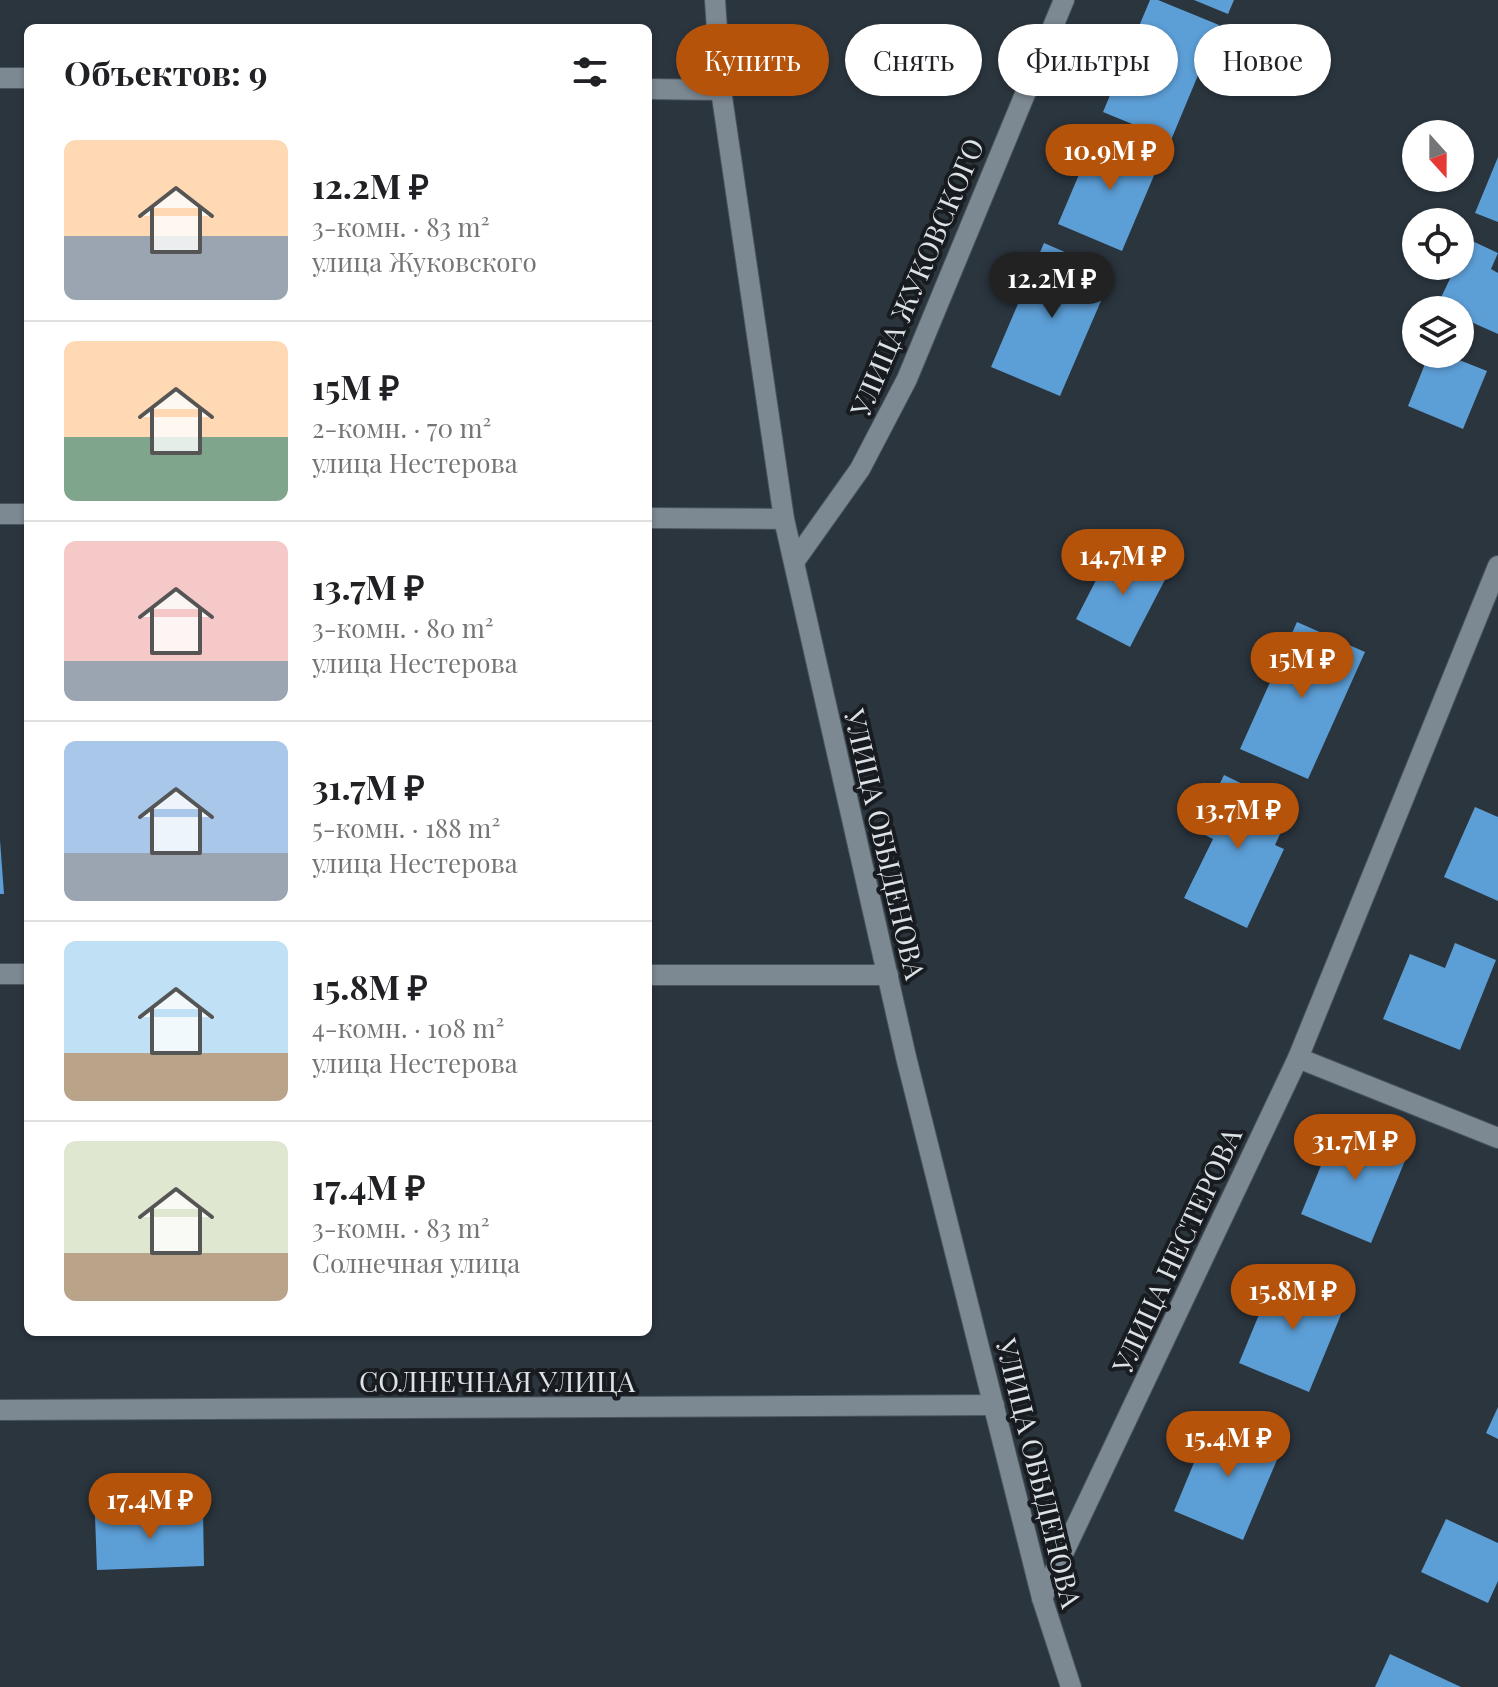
<!DOCTYPE html>
<html lang="ru">
<head>
<meta charset="utf-8">
<style>
  body { margin:0; font-family:"Playfair Display",serif; background:#f6f6f6; color:#202124; height:100vh; display:flex; flex-direction:column; font-size:30px; white-space:nowrap }
  * { box-sizing:border-box; margin:0 }
  p { font-size:26px; color:#757577 }
  .icon { flex:none; width:44px; height:44px; fill:none; stroke:currentColor; stroke-width:2; stroke-linecap:round; stroke-linejoin:round }
  .map { position:relative; flex:1; overflow:hidden }
  .sheet { position:absolute; left:24px; top:24px; width:628px; height:1312px; display:flex; flex-direction:column; background:#fff; border-radius:12px; box-shadow:0 2px 6px #0004 }
  .sheet>* { flex:none }
  .top-card { position:absolute; left:676px; top:24px; width:702px; height:72px; display:flex; gap:16px }
  .needle { width:52px; rotate:159deg }
  .fabs { position:absolute; left:1402px; top:120px; display:grid; gap:16px }
  .fabs a { display:grid; place-items:center; width:72px; height:72px; border-radius:50%; background:#fff; box-shadow:0 2px 6px #0004; font-size:40px }
  .price { position:absolute; translate:-50% -68px; padding:0 18px; border-radius:28px; background:#b45309; color:#fff; font-size:26px; line-height:52px; filter:drop-shadow(0 2px 4px #0008) }
  .price::after { content:''; position:absolute; left:50%; top:48px; width:24px; height:18px; margin-left:-12px; background:inherit; clip-path:polygon(0 0,100% 0,50% 100%) }
  .price.current { background:#222; color:#fff }
  ul { padding:0; list-style:none }
  li { display:flex; align-items:center; gap:24px; height:200px; padding:0 40px }
  li+li { border-top:2px solid #e0e0e0 }
  li span { display:grid; place-items:center; flex:none; width:224px; height:160px; border-radius:12px; color:#555 }
  li>.icon { margin-inline-start:auto }
  span .icon { width:96px; height:96px; fill:#fffc; stroke-width:1 }
  li b { font-size:34px }
  h2 { display:flex; justify-content:space-between; align-items:center; height:96px; padding:0 40px; font-size:34px }
  .pill { padding:0 28px; border-radius:36px; background:#fff; box-shadow:0 2px 6px #0004; font-size:28px; line-height:72px }
  .pill.current { background:#b45309; color:#fff }
  .map>svg:first-child { display:block }
  .building { fill:#5c9ed6 }
  .lines { fill:none; stroke-linecap:round; stroke-linejoin:round }
  .minor-casing { stroke:#4b545c; stroke-width:22 }
  .minor { stroke:#7c8892; stroke-width:20 }
  .labels { text-anchor:middle; dominant-baseline:central; stroke-width:8; stroke-linejoin:round; paint-order:stroke }
  .street-label { font-size:28px; fill:#dce3e8; stroke:#181c20 }
</style>
</head>
<body>
<div class="map">
<svg width="1498" height="1687" viewBox="0 0 1498 1687">
  <rect width="100%" height="100%" fill="#2b353e"/>
  <g class="building">
    <path d="M1150 0H1158L1219 25 1171 140 1103 112Z"/>
    <path d="M1194 0H1234L1228 14Z"/>
    <path d="M1097 132 1161 159 1122 251 1058 224Z"/>
    <path d="M1498 157V222L1475 213Z"/>
    <path d="M1468 239 1498 253 1491 269 1498 273V334L1460 317V310L1437 306 1456 266H1460Z"/>
    <path d="M1044 243 1113 273 1060 396 991 367Z"/>
    <path d="M1429 354H1444L1487 371 1463 429 1408 406Z"/>
    <path d="M1130 550 1170 570 1130 647 1076 619 1108 557 1123 565Z"/>
    <path d="M1297 622 1365 652 1308 779 1240 749Z"/>
    <path d="M1224 775 1292 808 1275 845 1284 849 1247 928 1184 898 1213 839 1197 831Z"/>
    <path d="M1475 807 1498 817V901L1444 877Z"/>
    <path d="M0 840 4 894H0Z"/>
    <path d="M1455 943 1496 960 1460 1050 1383 1019 1410 954 1445 968Z"/>
    <path d="M1339 1122 1409 1151 1371 1243 1301 1214Z"/>
    <path d="M1277 1271 1347 1300 1309 1392 1239 1363Z"/>
    <path d="M1498 1407V1439L1486 1433Z"/>
    <path d="M1212 1419 1282 1448 1243 1540 1174 1511Z"/>
    <path d="M203 1512 204 1566 97 1570 95 1516Z"/>
    <path d="M1446 1519 1498 1543V1581L1488 1603 1421 1572Z"/>
    <path d="M1390 1654 1461 1687H1375Z"/>
  </g>
  <g class="lines">
    <g class="minor-casing">
      <g id="minor">
        <path d="M715 0 721 90 784 519 906 1057 1042 1598 1071 1687"/>
        <path d="M0 78H28"/>
        <path d="M648 89 721 90"/>
        <path d="M0 514H28"/>
        <path d="M648 518 784 519"/>
        <path d="M794 562 860 469 907 379 1064 0"/>
        <path d="M0 974H28"/>
        <path d="M648 975H888"/>
        <path d="M1298 1058 1498 1138"/>
        <path d="M0 1410 994 1405"/>
        <path d="M1042 1598 1298 1058 1498 566"/>
      </g>
    </g>
    <use href="#minor" class="minor"/>
  </g>
  <g class="labels">
    <g class="street-label">
      <text transform="translate(916 277) rotate(-67)">УЛИЦА ЖУКОВСКОГО</text>
      <text transform="translate(886 844) rotate(77)">УЛИЦА ОБЫДЕНОВА</text>
      <text transform="translate(1176 1250) rotate(-65)">УЛИЦА НЕСТЕРОВА</text>
      <text x="497" y="1380">СОЛНЕЧНАЯ УЛИЦА</text>
      <text transform="translate(1040 1473) rotate(76)">УЛИЦА ОБЫДЕНОВА</text>
    </g>
  </g>
</svg>
<div class="fabs">
<a><svg class="needle" viewBox="-14 -14 28 28"><path d="M0-13l5 13h-10z" fill="#e53935"/><path d="M0 13l5-13h-10z" fill="#757577"/></svg></a>
<a><svg class="icon" aria-label="locate" viewBox="0 0 24 24"><circle cx="12" cy="12" r="6"/><path d="M12 2v4M12 18v4M2 12h4M18 12h4"/></svg></a>
<a><svg class="icon" aria-label="layers" viewBox="0 0 24 24"><path d="M12 4l9 5-9 5-9-5zM3 14l9 5 9-5"/></svg></a>
</div>
<b class="price" style="left:1110px;top:192px">10.9M ₽</b>
<b class="price current" style="left:1052px;top:320px">12.2M ₽</b>
<b class="price" style="left:1123px;top:597px">14.7M ₽</b>
<b class="price" style="left:1302px;top:700px">15M ₽</b>
<b class="price" style="left:1238px;top:851px">13.7M ₽</b>
<b class="price" style="left:1355px;top:1182px">31.7M ₽</b>
<b class="price" style="left:1293px;top:1332px">15.8M ₽</b>
<b class="price" style="left:1228px;top:1479px">15.4M ₽</b>
<b class="price" style="left:150px;top:1541px">17.4M ₽</b>
<div class="top-card">
<a class="pill current">Купить</a>
<a class="pill">Снять</a>
<a class="pill">Фильтры</a>
<a class="pill">Новое</a>
</div>
<section class="sheet">
<h2>Объектов: 9<svg class="icon" aria-label="filters" viewBox="0 0 24 24"><path d="M4 7h16M4 17h16"/><circle cx="9" cy="7" r="2"/><circle cx="15" cy="17" r="2"/></svg></h2>
<ul>
<li><span style="background:linear-gradient(#ffd9b3 60%,#9aa5b1 0)"><svg class="icon" aria-label="home" viewBox="0 0 24 24"><path d="M3 11l9-7 9 7M6 9v11h12V9"/></svg></span><div><b>12.2M ₽</b><p>3-комн. · 83 m²</p><p>улица Жуковского</p></div></li>
<li><span style="background:linear-gradient(#ffd9b3 60%,#7fa58c 0)"><svg class="icon" aria-label="home" viewBox="0 0 24 24"><path d="M3 11l9-7 9 7M6 9v11h12V9"/></svg></span><div><b>15M ₽</b><p>2-комн. · 70 m²</p><p>улица Нестерова</p></div></li>
<li><span style="background:linear-gradient(#f6c9c9 75%,#9aa5b1 0)"><svg class="icon" aria-label="home" viewBox="0 0 24 24"><path d="M3 11l9-7 9 7M6 9v11h12V9"/></svg></span><div><b>13.7M ₽</b><p>3-комн. · 80 m²</p><p>улица Нестерова</p></div></li>
<li><span style="background:linear-gradient(#a9c7e8 70%,#9aa5b1 0)"><svg class="icon" aria-label="home" viewBox="0 0 24 24"><path d="M3 11l9-7 9 7M6 9v11h12V9"/></svg></span><div><b>31.7M ₽</b><p>5-комн. · 188 m²</p><p>улица Нестерова</p></div></li>
<li><span style="background:linear-gradient(#bfe0f5 70%,#b9a48a 0)"><svg class="icon" aria-label="home" viewBox="0 0 24 24"><path d="M3 11l9-7 9 7M6 9v11h12V9"/></svg></span><div><b>15.8M ₽</b><p>4-комн. · 108 m²</p><p>улица Нестерова</p></div></li>
<li><span style="background:linear-gradient(#dfe7d0 70%,#b9a48a 0)"><svg class="icon" aria-label="home" viewBox="0 0 24 24"><path d="M3 11l9-7 9 7M6 9v11h12V9"/></svg></span><div><b>17.4M ₽</b><p>3-комн. · 83 m²</p><p>Солнечная улица</p></div></li>
</ul>
</section>
</div>
</body>
</html>
